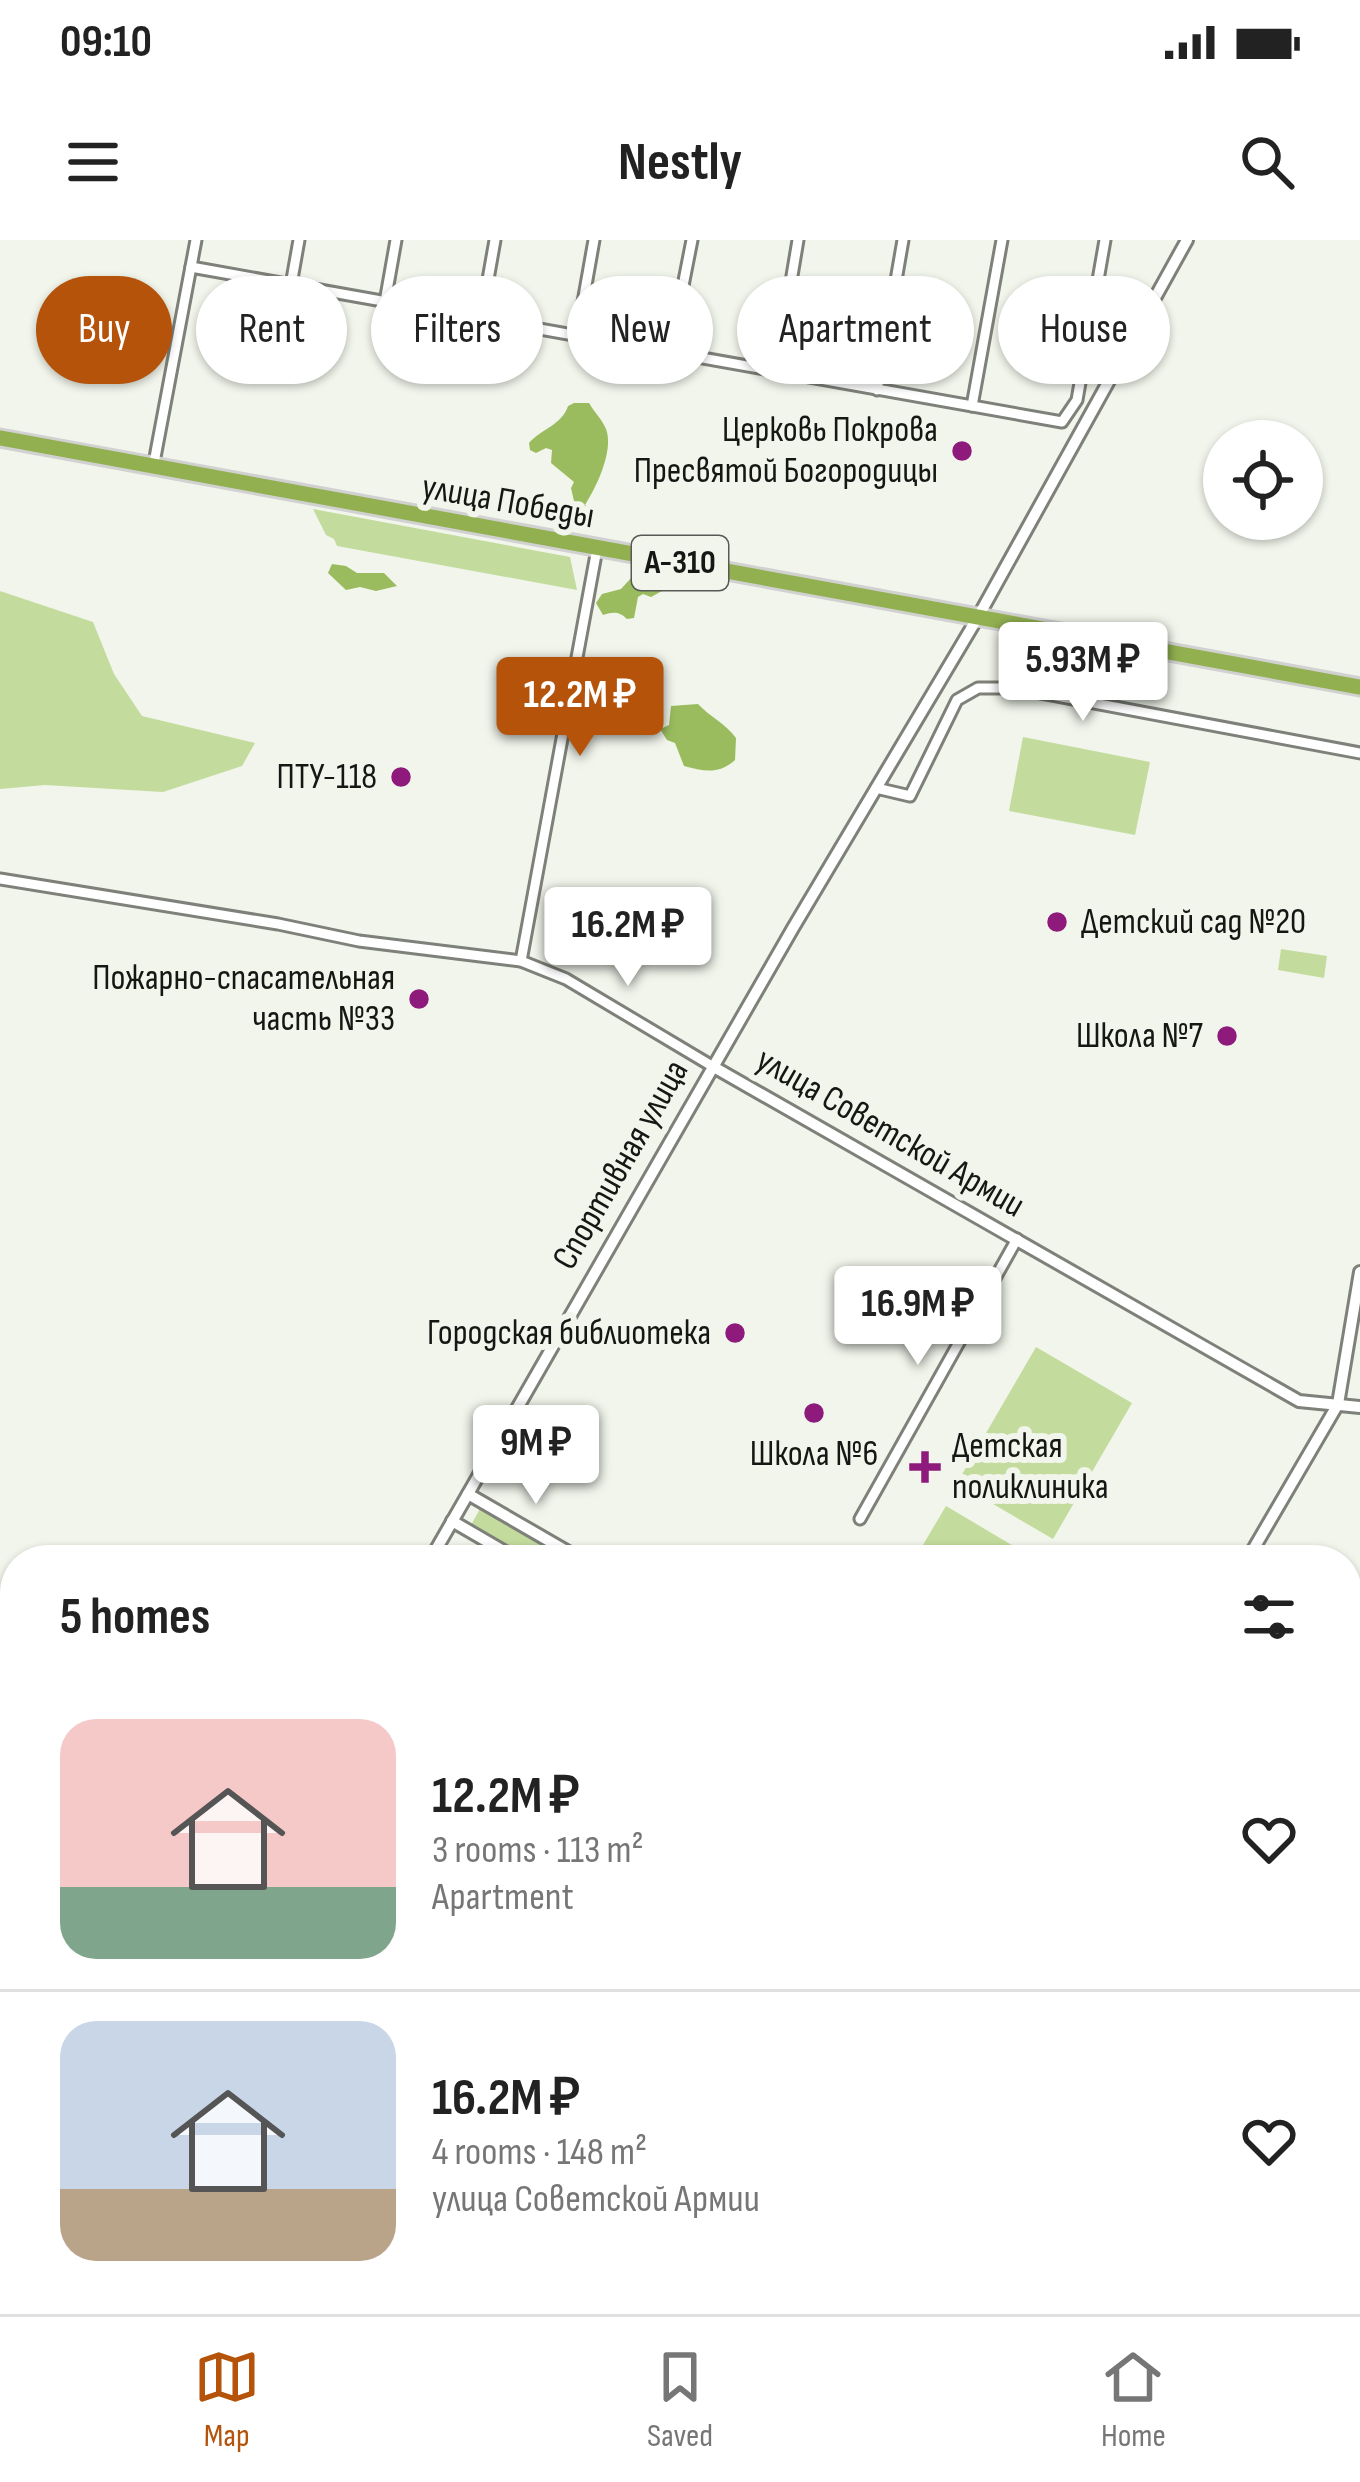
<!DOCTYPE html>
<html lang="en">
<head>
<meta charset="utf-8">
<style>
  body { margin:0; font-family:"Sofia Sans Condensed",sans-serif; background:#f6f6f6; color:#222; height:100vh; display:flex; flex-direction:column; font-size:45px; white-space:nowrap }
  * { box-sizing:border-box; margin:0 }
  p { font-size:39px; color:#767676 }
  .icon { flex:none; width:66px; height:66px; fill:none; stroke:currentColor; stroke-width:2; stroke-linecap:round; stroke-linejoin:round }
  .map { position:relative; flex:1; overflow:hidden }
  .panel { position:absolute; left:0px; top:1305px; width:1362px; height:771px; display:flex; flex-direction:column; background:#fff; border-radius:48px 48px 0 0; box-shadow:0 3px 9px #0004 }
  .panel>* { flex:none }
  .banner { position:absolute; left:36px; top:36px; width:1290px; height:108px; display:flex; gap:24px }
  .tools { position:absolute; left:1203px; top:180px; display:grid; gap:24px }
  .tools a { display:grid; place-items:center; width:120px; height:120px; border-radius:50%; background:#fff; box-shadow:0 3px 9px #0004; font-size:60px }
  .price { position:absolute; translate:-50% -102px; padding:0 27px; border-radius:12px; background:#fff; color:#222; font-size:39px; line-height:78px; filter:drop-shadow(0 3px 6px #0008) }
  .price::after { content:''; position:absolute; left:50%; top:72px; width:36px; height:27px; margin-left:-18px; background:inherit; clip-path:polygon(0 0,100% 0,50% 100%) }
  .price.on { background:#b45309; color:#fff }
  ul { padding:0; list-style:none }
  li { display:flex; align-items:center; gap:36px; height:300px; padding:0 60px }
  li+li { border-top:3px solid #e0e0e0 }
  li span { display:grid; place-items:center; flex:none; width:336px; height:240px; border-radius:36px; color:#555 }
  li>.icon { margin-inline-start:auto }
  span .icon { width:144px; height:144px; fill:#fffc; stroke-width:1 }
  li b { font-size:51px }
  h2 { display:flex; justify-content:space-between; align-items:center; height:144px; padding:0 60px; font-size:51px }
  .chip { padding:0 42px; border-radius:54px; background:#fff; box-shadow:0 3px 9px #0004; font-size:42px; line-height:108px }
  .chip.on { background:#b45309; color:#fff }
  .status { display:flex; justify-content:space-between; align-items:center; height:84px; padding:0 60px; background:#fff; direction:ltr }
  .status svg { height:33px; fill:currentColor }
  header { display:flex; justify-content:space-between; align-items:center; height:156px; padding:0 60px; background:#fff; font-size:54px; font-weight:700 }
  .menu { display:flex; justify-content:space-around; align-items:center; height:168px; border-top:3px solid #e0e0e0; background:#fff; font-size:33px; color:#767676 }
  .menu a { display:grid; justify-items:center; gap:6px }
  .menu .on { color:#b45309 }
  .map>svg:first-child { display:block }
  .green { fill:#c3dc9d }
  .forest { fill:#9abc5f }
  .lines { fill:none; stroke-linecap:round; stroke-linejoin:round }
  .minor-casing { stroke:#7e8179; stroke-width:15 }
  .tertiary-casing { stroke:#7e8179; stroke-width:16 }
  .trunk-casing { stroke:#d0d1d0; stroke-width:21 }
  .minor { stroke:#fff; stroke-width:9 }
  .tertiary { stroke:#fff; stroke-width:10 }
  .trunk { stroke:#92b050; stroke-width:15 }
  .poi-dot { fill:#8e1b7c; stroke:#f1f5eb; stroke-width:4.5 }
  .labels { text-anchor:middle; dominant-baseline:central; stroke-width:12; stroke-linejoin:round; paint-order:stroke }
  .shield { fill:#f1f5eb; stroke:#575a54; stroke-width:3 }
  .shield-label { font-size:33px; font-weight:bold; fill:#151714 }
  .poi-label { font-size:36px; fill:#151714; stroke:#f1f5eb; text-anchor:end }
  .street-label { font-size:36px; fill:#151714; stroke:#f1f5eb }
</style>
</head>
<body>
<div class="status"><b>09:10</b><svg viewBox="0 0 49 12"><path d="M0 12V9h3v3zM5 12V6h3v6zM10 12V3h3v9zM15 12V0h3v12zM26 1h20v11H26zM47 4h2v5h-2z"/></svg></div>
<header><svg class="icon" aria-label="menu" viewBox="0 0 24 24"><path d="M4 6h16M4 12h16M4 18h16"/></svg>Nestly<svg class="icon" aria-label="search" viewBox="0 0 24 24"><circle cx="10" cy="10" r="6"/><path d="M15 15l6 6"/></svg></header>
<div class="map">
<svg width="1360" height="2074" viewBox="0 0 1360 2074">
  <rect width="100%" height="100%" fill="#f1f5eb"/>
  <g class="green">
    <path d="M313 269 570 317 577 350 337 306 334 299 326 295Z"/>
    <path d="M0 351 93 382 114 434 142 476 255 503 242 526 163 552 45 545 0 549Z"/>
    <path d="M584 430H595L601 436 596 481 586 489 574 485 571 479 578 435Z"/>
    <path d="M1023 497 1150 522 1135 595 1009 571Z"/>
    <path d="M1281 709 1327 716 1324 738 1278 730Z"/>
    <path d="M1036 1107 1132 1163 1053 1299 957 1243Z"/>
    <path d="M946 1266 1037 1320H914Z"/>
    <path d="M481 1267 574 1320H532L471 1285Z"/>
    <path d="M1347 1714 1360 1721V1856L1347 1848Z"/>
  </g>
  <g class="forest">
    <path d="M574 163H589C594 172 602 179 606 189 614 210 597 246 585 265L594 270 592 275 586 277 571 265 574 261 571 248 574 242 551 223 552 210 546 208 536 213 530 210 529 203C541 189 562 185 568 166Z"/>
    <path d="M332 324 346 326 357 333H384L397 346 376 351 360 347 346 350 328 333Z"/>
    <path d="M633 336 664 347 662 351 651 357 643 354 638 357 634 378 627 379C619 371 613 372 603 375L596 363 602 354 621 349Z"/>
    <path d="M698 464C710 477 725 483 736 498L735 520C718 535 704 531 684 526L675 503 667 500 660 489 669 485 671 466Z"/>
  </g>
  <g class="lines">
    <g class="minor-casing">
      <g id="minor">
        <path d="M191 27 1062 182 1077 160 1105 0"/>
        <path d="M291 45 299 0"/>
        <path d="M385 62 396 0"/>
        <path d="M481 79 495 0"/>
        <path d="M1091 82 1125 110"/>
        <path d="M577 96 594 0"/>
        <path d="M670 112 692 0"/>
        <path d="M776 131 798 0"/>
        <path d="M877 150 903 0"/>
        <path d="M972 166 1002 0"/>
        <path d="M153 228 196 0"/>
        <path d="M876 548 910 556 957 460 978 448H1014L1360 513"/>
        <path d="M0 639 278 684 359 701 521 721 566 739 712 826"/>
        <path d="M521 721 597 309"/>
        <path d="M860 1279 1017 999"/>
        <path d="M0 1505 15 1502"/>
        <path d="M406 2074 414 2061"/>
      </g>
    </g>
    <g class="tertiary-casing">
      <g id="tertiary">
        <path d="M712 826 1299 1161 1360 1167"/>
        <path d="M468 1254 582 1320"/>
        <path d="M452 1281 519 1320"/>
        <path d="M430 1320 793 688 978 377 1187 0"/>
        <path d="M1247 1320 1338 1164 1360 1032"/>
        <path d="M0 1593 15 1603"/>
        <path d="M1347 1697 1360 1704"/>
        <path d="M1347 1861 1360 1868"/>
        <path d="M314 2061 337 2074"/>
        <path d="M810 2061 831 2074"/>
        <path d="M0 2063 15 2037"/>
      </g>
    </g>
    <g class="trunk-casing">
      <path id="trunk" d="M0 198 1360 447"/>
    </g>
    <use href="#minor" class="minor"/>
    <use href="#tertiary" class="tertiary"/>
    <use href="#trunk" class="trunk"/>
  </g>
  <g class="poi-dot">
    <circle cx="962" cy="211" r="12"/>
    <circle cx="401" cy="537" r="12"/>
    <circle cx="1057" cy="682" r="12"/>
    <circle cx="419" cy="759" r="12"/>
    <circle cx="1227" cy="796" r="12"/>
    <circle cx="735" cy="1093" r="12"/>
    <circle cx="814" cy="1173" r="12"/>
    <path d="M919 1209h12v12h12v12h-12v12h-12v-12h-12v-12h12z"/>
  </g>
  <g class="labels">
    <rect class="shield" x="632" y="296" width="96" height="54" rx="9"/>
    <g class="shield-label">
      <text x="680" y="323">А-310</text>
    </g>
    <g class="poi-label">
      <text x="938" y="190">Церковь Покрова<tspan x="938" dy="41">Пресвятой Богородицы</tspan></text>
      <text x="377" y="537">ПТУ-118</text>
      <text x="1081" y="682" text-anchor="start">Детский сад №20</text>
      <text x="395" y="738">Пожарно-спасательная<tspan x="395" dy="41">часть №33</tspan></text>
      <text x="1203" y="796">Школа №7</text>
      <text x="711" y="1093">Городская библиотека</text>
      <text x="952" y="1206" text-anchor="start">Детская<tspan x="952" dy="41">поликлиника</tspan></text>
      <text x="814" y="1214" text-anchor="middle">Школа №6</text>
    </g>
    <g class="street-label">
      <text transform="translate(508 262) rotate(10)">улица Победы</text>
      <text transform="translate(890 893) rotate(30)">улица Советской Армии</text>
      <text transform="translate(621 925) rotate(-60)">Спортивная улица</text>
    </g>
  </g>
</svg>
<div class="tools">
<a><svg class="icon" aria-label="locate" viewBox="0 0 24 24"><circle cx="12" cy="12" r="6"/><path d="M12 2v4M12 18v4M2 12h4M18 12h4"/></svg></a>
</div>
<b class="price" style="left:1083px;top:484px">5.93M ₽</b>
<b class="price on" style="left:580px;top:519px">12.2M ₽</b>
<b class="price" style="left:628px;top:749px">16.2M ₽</b>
<b class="price" style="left:918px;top:1128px">16.9M ₽</b>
<b class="price" style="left:536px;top:1267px">9M ₽</b>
<div class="banner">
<a class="chip on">Buy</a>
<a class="chip">Rent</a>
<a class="chip">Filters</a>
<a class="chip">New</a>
<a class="chip">Apartment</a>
<a class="chip">House</a>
</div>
<section class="panel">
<h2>5 homes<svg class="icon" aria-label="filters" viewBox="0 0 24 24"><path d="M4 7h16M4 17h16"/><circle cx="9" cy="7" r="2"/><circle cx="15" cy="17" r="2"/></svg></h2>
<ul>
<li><span style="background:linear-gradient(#f6c9c9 70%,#7fa58c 0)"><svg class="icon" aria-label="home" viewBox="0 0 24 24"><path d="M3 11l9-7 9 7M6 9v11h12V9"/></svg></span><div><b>12.2M ₽</b><p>3 rooms · 113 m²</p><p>Apartment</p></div><svg class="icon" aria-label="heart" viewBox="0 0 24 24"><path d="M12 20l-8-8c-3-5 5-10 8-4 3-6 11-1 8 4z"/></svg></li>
<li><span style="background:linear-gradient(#c9d6e8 70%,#b9a48a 0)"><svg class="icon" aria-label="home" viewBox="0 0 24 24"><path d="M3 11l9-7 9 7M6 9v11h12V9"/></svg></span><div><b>16.2M ₽</b><p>4 rooms · 148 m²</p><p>улица Советской Армии</p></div><svg class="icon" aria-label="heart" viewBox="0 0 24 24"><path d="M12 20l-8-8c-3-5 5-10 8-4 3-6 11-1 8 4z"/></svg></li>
</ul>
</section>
</div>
<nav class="menu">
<a class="on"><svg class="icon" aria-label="map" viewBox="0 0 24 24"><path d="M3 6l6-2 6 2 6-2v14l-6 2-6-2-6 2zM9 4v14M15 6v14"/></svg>Map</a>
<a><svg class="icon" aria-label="saved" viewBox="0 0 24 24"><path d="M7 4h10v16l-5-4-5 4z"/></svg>Saved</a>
<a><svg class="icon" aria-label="home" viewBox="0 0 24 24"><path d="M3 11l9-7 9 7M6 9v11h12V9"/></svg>Home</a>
</nav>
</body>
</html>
